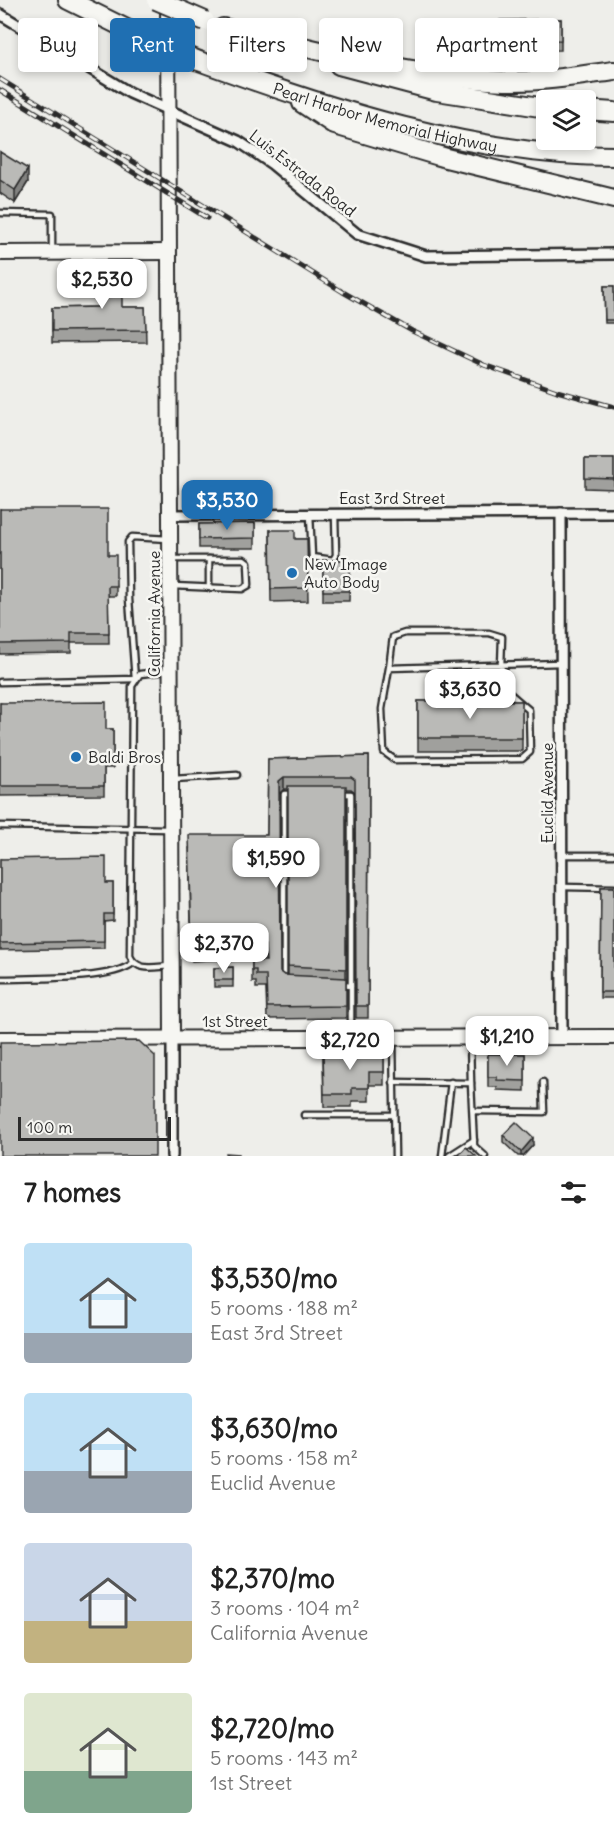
<!DOCTYPE html>
<html lang="en">
<head>
<meta charset="utf-8">
<style>
  body { margin:0; font-family:Delius,sans-serif; background:#f6f6f6; color:#222; height:100vh; display:flex; flex-direction:column; font-size:22px; white-space:nowrap }
  * { box-sizing:border-box; margin:0 }
  p { font-size:20px; color:#767676 }
  .icon { flex:none; width:33px; height:33px; fill:none; stroke:currentColor; stroke-width:2; stroke-linecap:round; stroke-linejoin:round }
  .map { position:relative; height:1156px; overflow:hidden }
  .sheet { display:flex; flex-direction:column; background:#fff; flex:1 }
  .sheet>* { flex:none }
  .banner { position:absolute; left:18px; top:18px; width:579px; height:54px; display:flex; gap:12px }
  .fabs { position:absolute; left:536px; top:90px; display:grid; gap:12px }
  .fabs a { display:grid; place-items:center; width:60px; height:60px; border-radius:6px; background:#fff; box-shadow:0 3px 9px #0003; font-size:30px }
  .scale { position:absolute; left:18px; bottom:15px; width:153px; box-sizing:border-box; padding-left:6px; border:3px solid #2b2b2b; border-top:0; font-size:16px; line-height:21px; white-space:nowrap; color:#2b2b2b; -webkit-text-stroke:4px #f6f6f2; paint-order:stroke }
  .price { position:absolute; translate:-50% -51px; padding:0 14px; border-radius:12px; background:#fff; color:#222; font-size:20px; line-height:39px; filter:drop-shadow(0 2px 3px #0008) }
  .price::after { content:''; position:absolute; left:50%; top:36px; width:18px; height:14px; margin-left:-9px; background:inherit; clip-path:polygon(0 0,100% 0,50% 100%) }
  .price.current { background:#1f6fb2; color:#fff }
  ul { padding:0; list-style:none }
  li { display:flex; align-items:center; gap:18px; height:150px; padding:0 24px }
  li span { display:grid; place-items:center; flex:none; width:168px; height:120px; border-radius:6px; color:#555 }
  li>.icon { margin-inline-start:auto }
  span .icon { width:72px; height:72px; fill:#fffc; stroke-width:1 }
  li b { font-size:26px }
  h2 { display:flex; justify-content:space-between; align-items:center; height:72px; padding:0 24px; font-size:26px }
  .tag { padding:0 21px; border-radius:6px; background:#fff; box-shadow:0 3px 9px #0003; font-size:21px; line-height:54px }
  .tag.current { background:#1f6fb2; color:#fff }
  .map>svg:first-child { display:block }
  .lines { fill:none; stroke-linecap:round; stroke-linejoin:round }
  .lane-casing { stroke:#2b2b2b; stroke-width:9 }
  .street-casing { stroke:#2b2b2b; stroke-width:14 }
  .secondary-casing { stroke:#2b2b2b; stroke-width:18 }
  .highway-casing { stroke:#2b2b2b; stroke-width:22 }
  .lane { stroke:#f6f6f2; stroke-width:4.5 }
  .street { stroke:#f6f6f2; stroke-width:9 }
  .secondary { stroke:#f6f6f2; stroke-width:14 }
  .highway { stroke:#f6f6f2; stroke-width:18 }
  .rail-casing { stroke:#2b2b2b; stroke-width:5 }
  .rail { stroke:#f6f6f2; stroke-width:3; stroke-dasharray:9; stroke-linecap:butt }
  .highway-bridge-casing { stroke:#2b2b2b; stroke-width:22; stroke-linecap:butt }
  .highway-bridge { stroke:#f6f6f2; stroke-width:18 }
  .wall { fill:#a0a09d; stroke:#2b2b2b; stroke-width:1.5; fill-rule:evenodd }
  .shaded-wall { fill:#828280; stroke:#2b2b2b; stroke-width:1.5 }
  .building { fill:#babab7; stroke:#2b2b2b; stroke-width:1.5 }
  .poi-dot { fill:#1f6fb2; stroke:#f6f6f2; stroke-width:2 }
  .labels { text-anchor:middle; dominant-baseline:central; stroke-width:5; stroke-linejoin:round; paint-order:stroke }
  .street-label { font-size:16px; fill:#2b2b2b; stroke:#f6f6f2 }
  .poi-label { font-size:16px; fill:#2b2b2b; stroke:#f6f6f2; text-anchor:start }
</style>
</head>
<body>
<div class="map">
<svg width="614" height="1156" viewBox="0 0 614 1156">
  <rect width="100%" height="100%" fill="#eeeeea"/>
  <filter id="ink" filterUnits="userSpaceOnUse"><feTurbulence type="fractalNoise" baseFrequency=".0167" numOctaves="2"/><feDisplacementMap in="SourceGraphic" scale="12" xChannelSelector="R" yChannelSelector="G"/><feConvolveMatrix kernelMatrix="1 2 1 2 8 2 1 2 1" color-interpolation-filters="sRGB"/></filter>
  <g filter="url(#ink)">
    <g class="lines">
      <g class="lane-casing">
        <g id="lane">
          <path d="M0 213 52 214V249"/>
          <path d="M310 514 312 557 333 560 336 555 335 514"/>
          <path d="M173 586 242 589 249 585 248 562 244 559H173"/>
          <path d="M209 588V559"/>
          <path d="M389 668 393 637 405 633H489L502 637 501 666 507 691 529 710 530 752 522 759 395 760 384 752 382 709 389 668 561 663"/>
          <path d="M168 671 140 674 132 686 130 956C137 972 154 967 169 966"/>
          <path d="M0 682 135 679 129 599 128 542 132 537 169 539"/>
          <path d="M174 779 237 775"/>
          <path d="M342 794H351V1035"/>
          <path d="M0 826 168 829"/>
          <path d="M562 855H614"/>
          <path d="M563 887 614 888"/>
          <path d="M0 979C30 978 111 981 133 963"/>
          <path d="M284 981V794H292"/>
          <path d="M342 985 351 986"/>
          <path d="M393 1039 395 1156"/>
          <path d="M393 1082 471 1083 470 1040"/>
          <path d="M471 1083 474 1146 485 1156"/>
          <path d="M473 1111 544 1112 543 1082"/>
          <path d="M304 1115H393"/>
          <path d="M442 1156 451 1082"/>
          <path d="M449 1156 474 1140"/>
        </g>
      </g>
      <g class="street-casing">
        <g id="street">
          <path d="M0 14 130 93 238 141 272 164 357 234 426 256 614 254"/>
          <path d="M561 513 562 1037"/>
          <path d="M170 515 614 513"/>
          <path d="M172 1156V1038"/>
        </g>
      </g>
      <g class="secondary-casing">
        <g id="secondary">
          <path d="M168 0 172 1038"/>
          <path d="M0 253 168 252"/>
          <path d="M0 1039 614 1037"/>
        </g>
      </g>
      <g class="highway-casing">
        <g id="highway">
          <path d="M68 0 149 40"/>
          <path d="M223 28C315 49 410 76 505 81 541 82 578 76 614 71"/>
          <path id="s1" d="M199 61C330 109 473 156 614 156"/>
          <path d="M339 65 437 91 546 108"/>
          <path d="M302 103 335 125 446 158 614 199"/>
          <path d="M585 110 614 112"/>
        </g>
      </g>
      <use href="#lane" class="lane"/>
      <use href="#street" class="street"/>
      <use href="#secondary" class="secondary"/>
      <use href="#highway" class="highway"/>
      <g class="rail-casing">
        <g id="rail">
          <path d="M0 79 343 292 412 331 484 365 557 391 614 407"/>
          <path d="M0 90 207 218"/>
        </g>
      </g>
      <use href="#rail" class="rail"/>
      <g class="highway-bridge-casing">
        <g id="highway-bridge">
          <path d="M156 0 205 21"/>
          <path d="M149 40 199 61"/>
        </g>
      </g>
      <use href="#highway-bridge" class="highway-bridge"/>
    </g>
    <g class="wall">
      <path d="M561 19V50L456 51V26H500Z"/>
      <path d="M0 152 28 182 15 203 0 193Z"/>
      <path d="M604 286H614V323H605Z"/>
      <path d="M98 307H145L146 342 52 343V308Z"/>
      <path d="M585 459H614V489L585 488Z"/>
      <path d="M0 509 108 555 116 586V596H108L109 643H71V653L0 654Z"/>
      <path d="M255 523V548H199V524Z"/>
      <path d="M270 530 295 539H307L308 601 271 602Z"/>
      <path d="M323 560H350L349 601H323Z"/>
      <rect x="418" y="701" width="104" height="50"/>
      <path d="M0 703 106 729H113V768H104V795L0 796Z"/>
      <path d="M369 756 368 1018H356L355 792 351 789H346V1018L267 1019 266 988H256V982H252V961H265V957L192 961 189 848 267 835 268 759ZM284 789H288V975H284L280 972V794Z"/>
      <path d="M0 859 106 883H113V920L104 921V948L0 950Z"/>
      <path d="M601 887H614V998H600Z"/>
      <path d="M233 967V987H214V968Z"/>
      <path d="M323 1053H384V1085H369V1101H352V1107H324Z"/>
      <path d="M488 1054H525V1091L497 1090V1087H488Z"/>
      <path d="M503 1135 533 1145 523 1156H518L503 1142Z"/>
    </g>
    <g class="shaded-wall">
      <path d="M28 169V182L15 203V190Z"/>
      <path d="M284 777V789L279 794V781Z"/>
      <path d="M533 1138V1145L523 1156H521V1152Z"/>
    </g>
    <g class="building">
      <path d="M561 19V40L456 41V26H500V20Z"/>
      <path d="M0 152 28 169 15 190 0 180Z"/>
      <path d="M97 269H122V307H145L146 330 52 331V308L98 307Z"/>
      <path d="M604 286H614V320H605Z"/>
      <path d="M585 459H614V479L585 478Z"/>
      <path d="M0 509H108V555H116V586H108L109 633H71V643L0 644Z"/>
      <path d="M255 523V538L199 539V524Z"/>
      <path d="M270 530H295V539H307L308 588 271 589Z"/>
      <path d="M323 560H350L349 591H323Z"/>
      <rect x="418" y="701" width="104" height="37"/>
      <path d="M106 702V729H113V758H104V786H0V703Z"/>
      <path d="M369 756 368 1006H356L355 780 351 777H284L279 781 280 972 284 975 346 978V1006L267 1007 266 975H256V970H252V961H266L265 945 192 949 189 835H267L268 759Z"/>
      <path d="M288 786H346V969L288 966Z"/>
      <path d="M106 857V883H113V914H104V941L0 943V859Z"/>
      <path d="M601 887H614V992H600Z"/>
      <path d="M233 967V980H214V968Z"/>
      <path d="M139 1041 155 1056V1156H0V1042Z"/>
      <path d="M323 1053H384V1072H369V1088H352V1094H324Z"/>
      <path d="M488 1054H525V1081L497 1080V1077H488Z"/>
      <path d="M516 1122 533 1138 521 1152 503 1135Z"/>
      <path d="M466 1147 476 1156H458Z"/>
      <path d="M226 1153 239 1154V1156H226Z"/>
    </g>
  </g>
  <g class="poi-dot">
    <circle cx="292" cy="573" r="6"/>
    <circle cx="76" cy="757" r="6"/>
  </g>
  <g class="labels">
    <g class="street-label">
      <text stroke="none"><textPath href="#s1" startOffset="195">Pearl Harbor Memorial Highway</textPath></text>
      <text transform="translate(303 173) rotate(38)">Luis Estrada Road</text>
      <text x="392" y="498">East 3rd Street</text>
      <text transform="translate(154 614) rotate(-90)">California Avenue</text>
      <text transform="translate(547 793) rotate(-90)">Euclid Avenue</text>
      <text x="235" y="1021">1st Street</text>
    </g>
    <g class="poi-label">
      <text x="304" y="564">New Image<tspan x="304" dy="18">Auto Body</tspan></text>
      <text x="88" y="757">Baldi Bros</text>
    </g>
  </g>
</svg>
<div class="fabs">
<a><svg class="icon" aria-label="layers" viewBox="0 0 24 24"><path d="M12 4l9 5-9 5-9-5zM3 14l9 5 9-5"/></svg></a>
</div>
<div class="scale">100 m</div>
<b class="price" style="left:102px;top:310px">$2,530</b>
<b class="price current" style="left:227px;top:531px">$3,530</b>
<b class="price" style="left:470px;top:720px">$3,630</b>
<b class="price" style="left:276px;top:889px">$1,590</b>
<b class="price" style="left:224px;top:974px">$2,370</b>
<b class="price" style="left:507px;top:1067px">$1,210</b>
<b class="price" style="left:350px;top:1071px">$2,720</b>
<div class="banner">
<a class="tag">Buy</a>
<a class="tag current">Rent</a>
<a class="tag">Filters</a>
<a class="tag">New</a>
<a class="tag">Apartment</a>
</div>
</div>
<section class="sheet">
<h2>7 homes<svg class="icon" aria-label="filters" viewBox="0 0 24 24"><path d="M4 7h16M4 17h16"/><circle cx="9" cy="7" r="2"/><circle cx="15" cy="17" r="2"/></svg></h2>
<ul>
<li><span style="background:linear-gradient(#bfe0f5 75%,#9aa5b1 0)"><svg class="icon" aria-label="home" viewBox="0 0 24 24"><path d="M3 11l9-7 9 7M6 9v11h12V9"/></svg></span><div><b>$3,530/mo</b><p>5 rooms · 188 m²</p><p>East 3rd Street</p></div></li>
<li><span style="background:linear-gradient(#bfe0f5 65%,#9aa5b1 0)"><svg class="icon" aria-label="home" viewBox="0 0 24 24"><path d="M3 11l9-7 9 7M6 9v11h12V9"/></svg></span><div><b>$3,630/mo</b><p>5 rooms · 158 m²</p><p>Euclid Avenue</p></div></li>
<li><span style="background:linear-gradient(#c9d6e8 65%,#c2b280 0)"><svg class="icon" aria-label="home" viewBox="0 0 24 24"><path d="M3 11l9-7 9 7M6 9v11h12V9"/></svg></span><div><b>$2,370/mo</b><p>3 rooms · 104 m²</p><p>California Avenue</p></div></li>
<li><span style="background:linear-gradient(#dfe7d0 65%,#7fa58c 0)"><svg class="icon" aria-label="home" viewBox="0 0 24 24"><path d="M3 11l9-7 9 7M6 9v11h12V9"/></svg></span><div><b>$2,720/mo</b><p>5 rooms · 143 m²</p><p>1st Street</p></div></li>
</ul>
</section>
</body>
</html>
